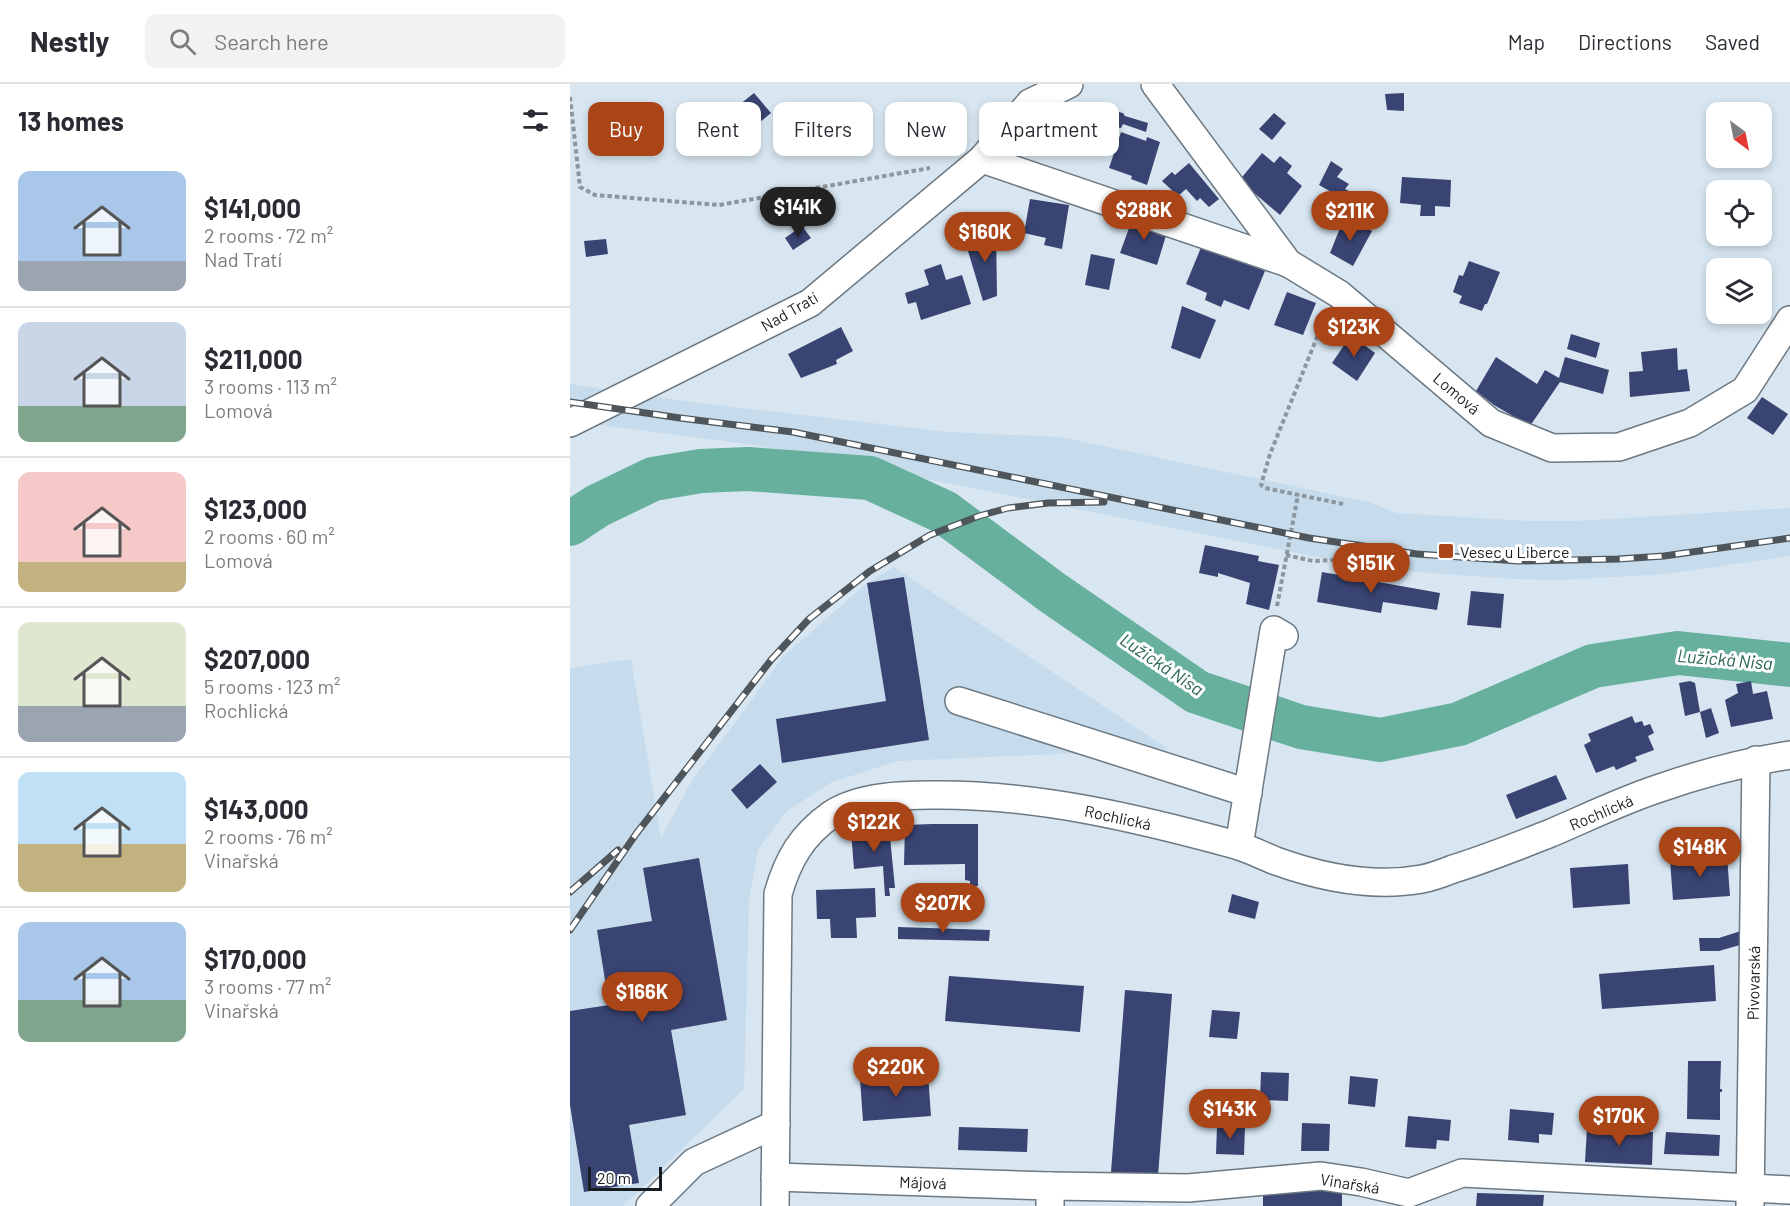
<!DOCTYPE html>
<html lang="en">
<head>
<meta charset="utf-8">
<style>
  body { margin:0; font-family:Barlow,sans-serif; background:#f2f2f3; color:#2b2b33; height:100vh; display:flex; flex-direction:column; font-size:22px; white-space:nowrap }
  * { box-sizing:border-box; margin:0 }
  p { font-size:20px; color:#7c7c81 }
  .icon { flex:none; width:33px; height:33px; fill:none; stroke:currentColor; stroke-width:2; stroke-linecap:round; stroke-linejoin:round }
  .map { position:relative; flex:1; overflow:hidden }
  .details { display:flex; flex-direction:column; background:#fff; width:570px }
  .details>* { flex:none }
  .banner { position:absolute; left:18px; top:18px; width:570px; height:54px; display:flex; gap:12px }
  .needle { width:39px; rotate:148deg }
  .buttons { position:absolute; left:1136px; top:18px; display:grid; gap:12px }
  .buttons a { display:grid; place-items:center; width:66px; height:66px; border-radius:12px; background:#fff; box-shadow:0 3px 9px #0003; font-size:30px }
  .scale { position:absolute; left:18px; bottom:15px; width:74px; box-sizing:border-box; padding-left:6px; border:3px solid #181d21; border-top:0; font-size:16px; line-height:21px; white-space:nowrap; color:#181d21; -webkit-text-stroke:4px #fff; paint-order:stroke }
  .price { position:absolute; translate:-50% -51px; padding:0 14px; border-radius:21px; background:#aa4517; color:#fff; font-size:20px; line-height:39px; filter:drop-shadow(0 2px 3px #0008) }
  .price::after { content:''; position:absolute; left:50%; top:36px; width:18px; height:14px; margin-left:-9px; background:inherit; clip-path:polygon(0 0,100% 0,50% 100%) }
  .price.current { background:#222; color:#fff }
  ul { padding:0; list-style:none }
  li { display:flex; align-items:center; gap:18px; height:150px; padding:0 18px }
  li+li { border-top:2px solid #e1e1e2 }
  li span { display:grid; place-items:center; flex:none; width:168px; height:120px; border-radius:12px; color:#555 }
  li>.icon { margin-inline-start:auto }
  span .icon { width:72px; height:72px; fill:#fffc; stroke-width:1 }
  li b { font-size:26px }
  h2 { display:flex; justify-content:space-between; align-items:center; height:72px; padding:0 18px; font-size:26px }
  .chip { padding:0 21px; border-radius:12px; background:#fff; box-shadow:0 3px 9px #0003; font-size:21px; line-height:54px }
  .chip.current { background:#aa4517; color:#fff }
  header { display:flex; align-items:center; gap:36px; box-sizing:border-box; height:84px; padding:0 30px; background:#fff; border-bottom:2px solid #e1e1e2 }
  header strong { font-size:28px }
  nav { display:flex; gap:33px; margin-inline-start:auto; font-size:21px }
  .search { width:420px; height:54px; background:#f2f2f3; display:flex; align-items:center; gap:15px; box-sizing:border-box; padding:0 21px; border-radius:12px; color:#7c7c81; font-size:22px }
  main { display:flex; flex:1; min-height:0 }
  .map>svg:first-child { display:block }
  .built { fill:#c6dbeb }
  .lines { fill:none; stroke-linecap:round; stroke-linejoin:round }
  .river { stroke:#67b09d; stroke-width:44 }
  .building { fill:#394473 }
  .minor-casing { stroke:#6c7983; stroke-width:30 }
  .path { stroke:#8b969e; stroke-width:4; stroke-dasharray:4.5 3; stroke-linecap:butt }
  .minor { stroke:#fff; stroke-width:27 }
  .rail-casing { stroke:#4e565b; stroke-width:7 }
  .rail { stroke:#fff; stroke-width:4.5; stroke-dasharray:14; stroke-linecap:butt }
  .poi-dot { fill:#aa4517; stroke:#fff; stroke-width:2 }
  .labels { text-anchor:middle; dominant-baseline:central; stroke-width:6; stroke-linejoin:round; paint-order:stroke }
  .street-label { font-size:16px; fill:#181d21; stroke:#fff }
  .poi-label { font-size:16px; fill:#181d21; stroke:#fff; text-anchor:start }
  .water-label { font-size:18px; font-style:italic; fill:#296455; stroke:#fff }
</style>
</head>
<body>
<header>
<strong>Nestly</strong>
<div class="search"><svg class="icon" aria-label="search" viewBox="0 0 24 24"><circle cx="10" cy="10" r="6"/><path d="M15 15l6 6"/></svg>Search here</div>
<nav><a>Map</a><a>Directions</a><a>Saved</a></nav>
</header>
<main>
<section class="details">
<h2>13 homes<svg class="icon" aria-label="filters" viewBox="0 0 24 24"><path d="M4 7h16M4 17h16"/><circle cx="9" cy="7" r="2"/><circle cx="15" cy="17" r="2"/></svg></h2>
<ul>
<li><span style="background:linear-gradient(#a9c7e8 75%,#9aa5b1 0)"><svg class="icon" aria-label="home" viewBox="0 0 24 24"><path d="M3 11l9-7 9 7M6 9v11h12V9"/></svg></span><div><b>$141,000</b><p>2 rooms · 72 m²</p><p>Nad Tratí</p></div></li>
<li><span style="background:linear-gradient(#c9d6e8 70%,#7fa58c 0)"><svg class="icon" aria-label="home" viewBox="0 0 24 24"><path d="M3 11l9-7 9 7M6 9v11h12V9"/></svg></span><div><b>$211,000</b><p>3 rooms · 113 m²</p><p>Lomová</p></div></li>
<li><span style="background:linear-gradient(#f6c9c9 75%,#c2b280 0)"><svg class="icon" aria-label="home" viewBox="0 0 24 24"><path d="M3 11l9-7 9 7M6 9v11h12V9"/></svg></span><div><b>$123,000</b><p>2 rooms · 60 m²</p><p>Lomová</p></div></li>
<li><span style="background:linear-gradient(#dfe7d0 70%,#9aa5b1 0)"><svg class="icon" aria-label="home" viewBox="0 0 24 24"><path d="M3 11l9-7 9 7M6 9v11h12V9"/></svg></span><div><b>$207,000</b><p>5 rooms · 123 m²</p><p>Rochlická</p></div></li>
<li><span style="background:linear-gradient(#bfe0f5 60%,#c2b280 0)"><svg class="icon" aria-label="home" viewBox="0 0 24 24"><path d="M3 11l9-7 9 7M6 9v11h12V9"/></svg></span><div><b>$143,000</b><p>2 rooms · 76 m²</p><p>Vinařská</p></div></li>
<li><span style="background:linear-gradient(#a9c7e8 65%,#7fa58c 0)"><svg class="icon" aria-label="home" viewBox="0 0 24 24"><path d="M3 11l9-7 9 7M6 9v11h12V9"/></svg></span><div><b>$170,000</b><p>3 rooms · 77 m²</p><p>Vinařská</p></div></li>
</ul>
</section>
<div class="map">
<svg width="1220" height="1122" viewBox="0 0 1220 1122">
  <rect width="100%" height="100%" fill="#d7e6f1"/>
  <g class="built">
    <path d="M0 300 113 317 378 348 490 353 798 418 827 429 957 437H1008L1220 424V472L1096 490 990 496 947 495 845 488 782 480 192 362 0 337Z"/>
    <path d="M324 483 598 665 327 677 260 699 217 727 188 766 179 816 174 1005 53 1122H0V584L61 575 91 754 121 698 214 572 297 499Z"/>
  </g>
  <g class="lines">
    <path class="river" d="M0 440 27 422 83 395 131 387 178 385 300 394 374 428 483 509 627 608 731 643 810 656 889 640 1023 582 1108 569 1220 581"/>
  </g>
  <g class="building">
    <path d="M184 9 201 29 184 43 175 32 172 34 164 25Z"/>
    <path d="M834 9V27L817 26 815 10Z"/>
    <path d="M531 24 553 29 555 32 578 39 576 48 553 40 551 44 528 40Z"/>
    <path d="M704 29 716 39 702 56 689 45Z"/>
    <path d="M551 48 576 57 577 53 590 58 577 101 561 95 562 92 539 84Z"/>
    <path d="M692 69 704 79 710 72 722 82 717 89 732 102 710 131 683 108 682 109 668 98Z"/>
    <path d="M761 77 773 85 767 93 779 100 775 105 781 108 777 117 749 101Z"/>
    <path d="M619 79 649 115 639 123 630 114 627 117 616 105 608 112 592 97 602 88 605 91Z"/>
    <path d="M832 93 881 96 880 123 865 122V132H850L851 121 830 119Z"/>
    <path d="M460 115 499 121 492 165 474 161 476 154 454 149Z"/>
    <path d="M755 117 773 125 765 144 748 136Z"/>
    <path d="M563 133 598 145 587 181 550 169Z"/>
    <path d="M778 134 802 147 783 182 760 169 770 144 772 145Z"/>
    <path d="M232 142 241 154 223 166 215 154Z"/>
    <path d="M426 147 427 212 413 217 395 157Z"/>
    <path d="M36 155 38 170 16 173 14 157Z"/>
    <path d="M632 161 695 187 679 226 654 216 651 223 635 216 637 209 616 200Z"/>
    <path d="M521 170 545 175 539 206 515 201Z"/>
    <path d="M899 177 930 188 917 220H915L912 227 889 219 892 212 883 208 889 191 893 192Z"/>
    <path d="M371 180 376 196 392 191 401 220 351 236 346 218 338 220 335 209 359 201 354 186Z"/>
    <path d="M717 208 746 219 733 251 704 241Z"/>
    <path d="M612 222 646 236 630 275 601 264Z"/>
    <path d="M271 243 283 267 266 276 267 280 231 294 218 270Z"/>
    <path d="M1001 250 1030 259 1026 274 997 265Z"/>
    <path d="M781 251 805 269 787 297 762 279Z"/>
    <path d="M1107 264 1108 286 1117 285 1120 307 1060 313 1059 288 1073 287 1071 268Z"/>
    <path d="M926 273 967 300 975 286 989 294 995 273 1039 286 1033 310 990 298 960 342 924 321 906 307Z"/>
    <path d="M1192 313 1218 330 1203 351 1177 334Z"/>
    <path d="M635 461 689 472 688 477 709 481 699 526 676 520 680 499 648 489V493L629 489Z"/>
    <path d="M752 488 870 509 867 526 813 518 811 529 747 518Z"/>
    <path d="M334 493 359 656 212 679 206 635 316 617 297 499Z"/>
    <path d="M901 507 934 510 931 544 897 541Z"/>
    <path d="M1120 597 1125 599 1130 628 1115 632 1109 599Z"/>
    <path d="M1181 597 1183 610 1197 607 1203 635 1161 643 1155 616 1168 609 1166 600Z"/>
    <path d="M1141 624 1149 649 1136 654 1130 628Z"/>
    <path d="M1062 632 1065 639 1072 637 1074 642 1080 640 1084 649 1078 652 1084 666 1065 673 1067 677 1046 686 1044 682 1026 689 1014 661 1021 657 1018 650Z"/>
    <path d="M190 680 207 698 177 725 161 706Z"/>
    <path d="M986 691 997 715 946 735 936 711Z"/>
    <path d="M362 740H408V802H400V797L395 796V780L334 781 335 741Z"/>
    <path d="M319 743 325 804H319L320 812H315L313 782 284 785 281 747Z"/>
    <path d="M1157 772 1160 812 1103 816 1100 776Z"/>
    <path d="M129 774 157 936 101 946 116 1031 59 1041 69 1099 14 1108 0 1021V927L39 921 27 846 82 837 73 784Z"/>
    <path d="M1058 780 1060 820 1003 824 1000 784Z"/>
    <path d="M305 804 306 833 286 834 287 854H261L260 835H247L246 806Z"/>
    <path d="M662 810 689 818 685 835 658 828Z"/>
    <path d="M328 843 420 846 419 857 328 855Z"/>
    <path d="M1177 845V859L1149 867H1130L1129 854H1149Z"/>
    <path d="M1144 881 1146 917 1032 925 1029 890Z"/>
    <path d="M379 892 514 902 510 948 375 937Z"/>
    <path d="M555 906 602 910 588 1092 541 1088Z"/>
    <path d="M642 926 670 928 667 955 639 953Z"/>
    <path d="M1118 977H1151L1150 1005H1152V1008H1150V1036L1117 1035Z"/>
    <path d="M691 988 719 989 718 1017 690 1016Z"/>
    <path d="M358 990 361 1032 293 1037 290 995Z"/>
    <path d="M780 992 808 995 805 1023 778 1020Z"/>
    <path d="M940 1025 984 1029 982 1051 969 1050V1059L938 1056Z"/>
    <path d="M838 1032 881 1036 879 1057 867 1056 866 1065 835 1063Z"/>
    <path d="M732 1039 760 1040 759 1067H731Z"/>
    <path d="M647 1042 675 1043 674 1071 646 1070Z"/>
    <path d="M389 1043 458 1045 457 1068 388 1066Z"/>
    <path d="M1017 1044 1083 1048 1082 1081 1015 1078Z"/>
    <path d="M1096 1048 1150 1051 1149 1072 1094 1070Z"/>
    <path d="M772 1101V1122H693V1105Z"/>
    <path d="M907 1109 974 1111 973 1122H906Z"/>
  </g>
  <g class="lines">
    <g class="minor-casing">
      <g id="minor">
        <path d="M585 0 718 179 769 210 921 339 982 364 1049 363 1120 339 1175 306 1220 236"/>
        <path d="M412 75 718 179"/>
        <path d="M0 339 240 219 412 75 460 19 499 0"/>
        <path d="M389 617 678 709"/>
        <path d="M669 762 704 546 714 552"/>
        <path d="M205 1093 480 1102V1122"/>
        <path d="M480 1102 618 1104 751 1092 791 1098 839 1109 892 1089 1220 1106"/>
        <path d="M1180 1121 1186 676"/>
        <path d="M80 1122 124 1078 206 1040"/>
        <path d="M205 1122 208 810C218 775 232 751 262 730 290 712 331 711 363 711 466 710 567 734 666 761 680 765 693 772 706 777 753 794 802 804 852 795 862 793 873 789 883 785 916 775 948 762 981 749 1016 734 1051 717 1087 705 1130 690 1175 678 1220 671"/>
      </g>
    </g>
    <g class="path">
      <path d="M0 13 10 103 25 111 149 121 360 84"/>
      <path d="M756 231 700 370 691 401 695 404 773 420"/>
      <path d="M716 471 743 477 763 476"/>
      <path d="M707 522 728 411"/>
    </g>
    <use href="#minor" class="minor"/>
    <g class="rail-casing">
      <g id="rail">
        <path d="M0 318 110 334 223 348 739 454 847 470 948 477 1048 475 1094 472 1220 454"/>
        <path d="M0 808 48 766"/>
        <path d="M0 846 66 750 201 576 239 535 300 487 360 451 409 432 438 424 478 419 534 418"/>
      </g>
    </g>
    <use href="#rail" class="rail"/>
  </g>
  <rect class="poi-dot" x="868" y="459" width="16" height="16" rx="3"/>
  <g class="labels">
    <g class="street-label">
      <text transform="translate(219 227) rotate(-30)">Nad Tratí</text>
      <text transform="translate(887 309) rotate(40)">Lomová</text>
      <text transform="translate(1031 728) rotate(-23)">Rochlická</text>
      <text transform="translate(548 733) rotate(12)">Rochlická</text>
      <text transform="translate(1183 899) rotate(-89)">Pivovarská</text>
      <text transform="translate(353 1098) rotate(2)">Májová</text>
      <text transform="translate(780 1099) rotate(9)">Vinařská</text>
    </g>
    <g class="poi-label">
      <text x="890" y="467">Vesec u Liberce</text>
    </g>
    <g class="water-label">
      <text transform="translate(1155 575) rotate(5)">Lužická Nisa</text>
      <text transform="translate(592 580) rotate(34)">Lužická Nisa</text>
    </g>
  </g>
</svg>
<div class="buttons">
<a><svg class="needle" viewBox="-14 -14 28 28"><path d="M0-13l5 13h-10z" fill="#e53935"/><path d="M0 13l5-13h-10z" fill="#7c7c81"/></svg></a>
<a><svg class="icon" aria-label="locate" viewBox="0 0 24 24"><circle cx="12" cy="12" r="6"/><path d="M12 2v4M12 18v4M2 12h4M18 12h4"/></svg></a>
<a><svg class="icon" aria-label="layers" viewBox="0 0 24 24"><path d="M12 4l9 5-9 5-9-5zM3 14l9 5 9-5"/></svg></a>
</div>
<div class="scale">20 m</div>
<b class="price current" style="left:228px;top:154px">$141K</b>
<b class="price" style="left:574px;top:157px">$288K</b>
<b class="price" style="left:780px;top:158px">$211K</b>
<b class="price" style="left:415px;top:179px">$160K</b>
<b class="price" style="left:784px;top:274px">$123K</b>
<b class="price" style="left:801px;top:510px">$151K</b>
<b class="price" style="left:304px;top:769px">$122K</b>
<b class="price" style="left:1130px;top:794px">$148K</b>
<b class="price" style="left:373px;top:850px">$207K</b>
<b class="price" style="left:72px;top:939px">$166K</b>
<b class="price" style="left:326px;top:1014px">$220K</b>
<b class="price" style="left:660px;top:1056px">$143K</b>
<b class="price" style="left:1049px;top:1063px">$170K</b>
<div class="banner">
<a class="chip current">Buy</a>
<a class="chip">Rent</a>
<a class="chip">Filters</a>
<a class="chip">New</a>
<a class="chip">Apartment</a>
</div>
</div>
</main>
</body>
</html>
